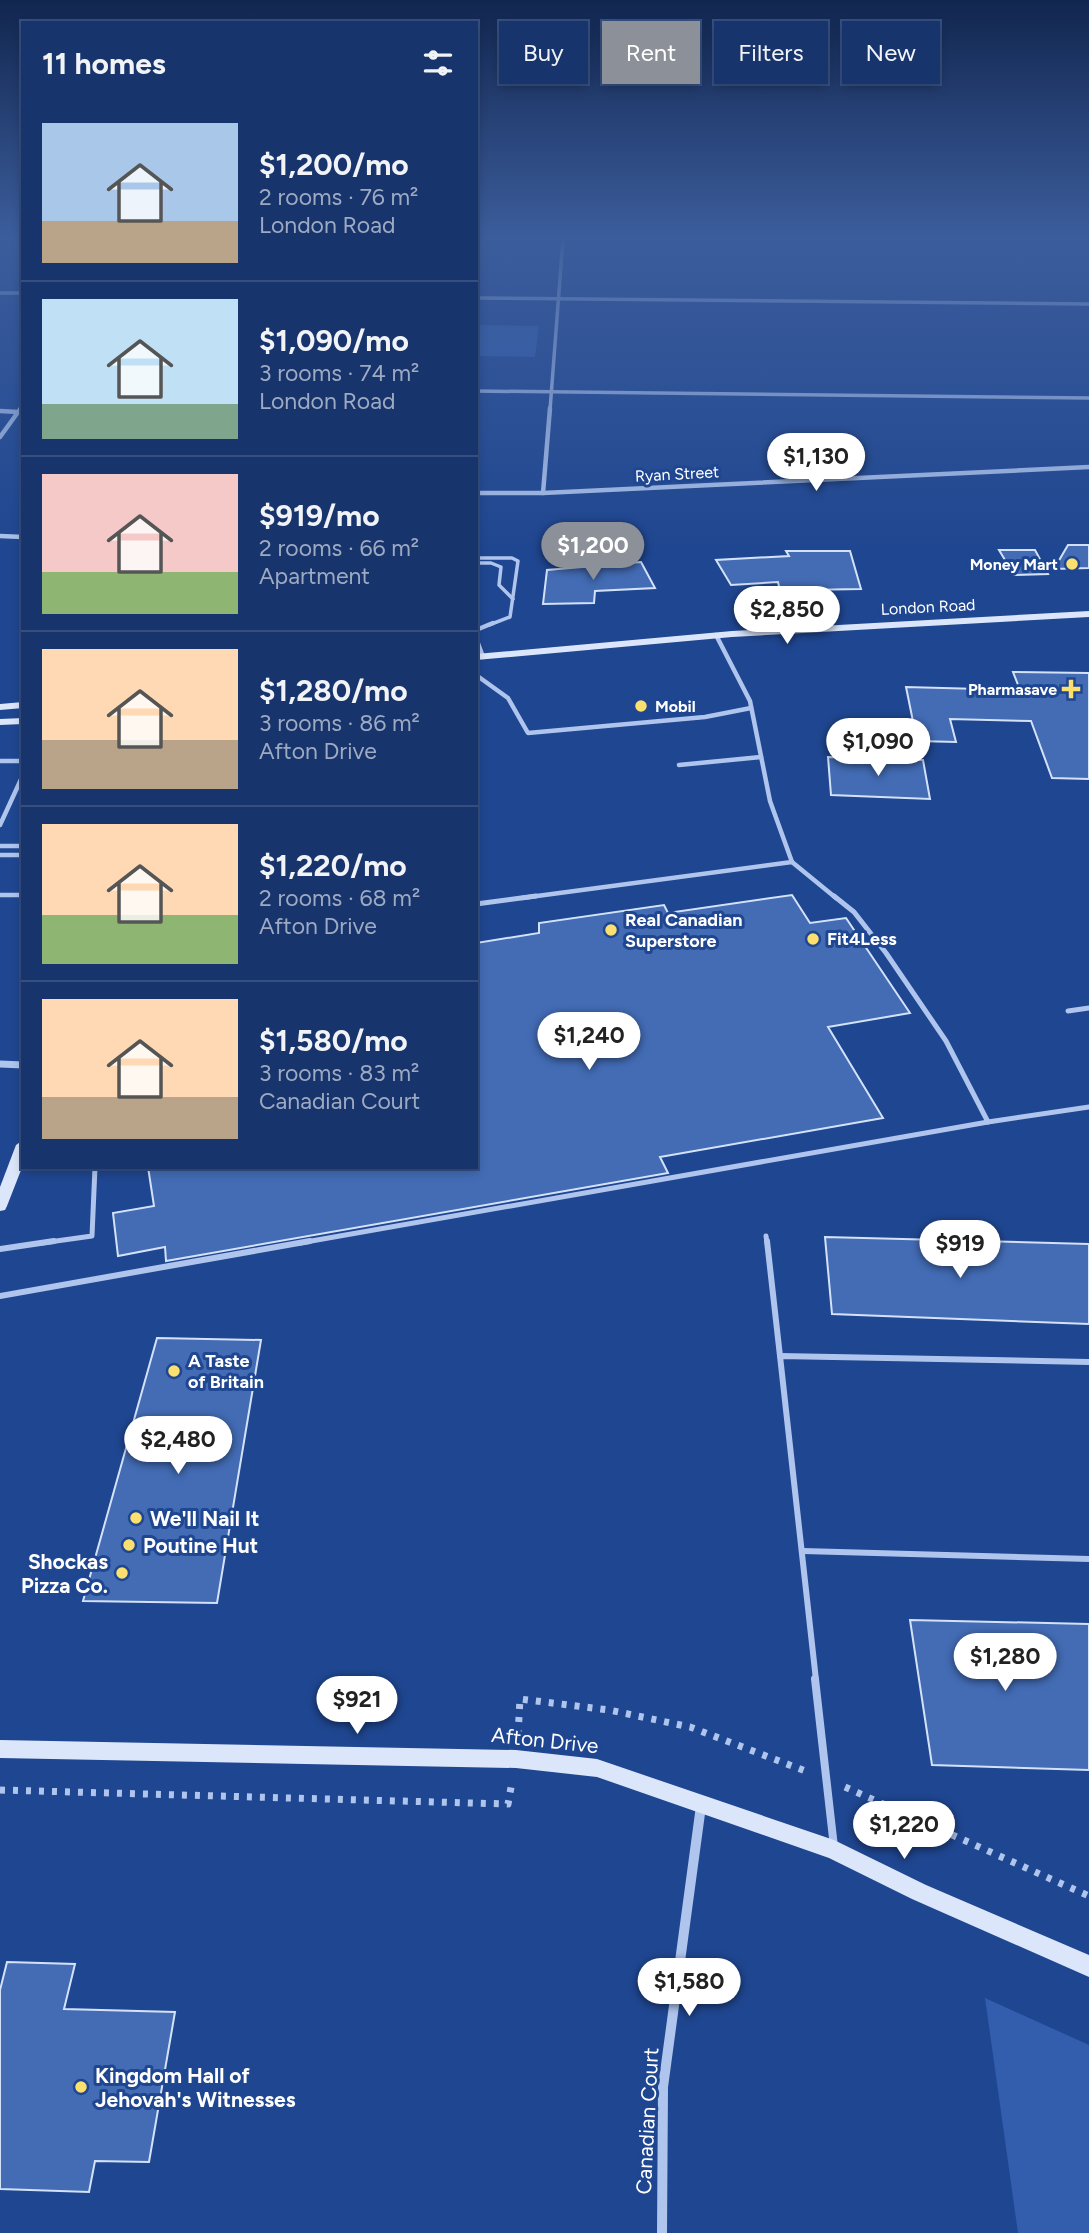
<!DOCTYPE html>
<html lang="en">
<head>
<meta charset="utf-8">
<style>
  body { margin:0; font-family:Figtree,sans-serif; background:#243f74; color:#f1f3f6; height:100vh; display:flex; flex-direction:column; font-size:26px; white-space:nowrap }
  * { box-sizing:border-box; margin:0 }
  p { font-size:23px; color:#9eaac2 }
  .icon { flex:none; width:38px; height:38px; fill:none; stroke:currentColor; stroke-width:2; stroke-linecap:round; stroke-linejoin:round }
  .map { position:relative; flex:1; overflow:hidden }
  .sheet { position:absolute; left:21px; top:21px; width:457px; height:1148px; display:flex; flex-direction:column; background:#17346c; border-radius:0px; box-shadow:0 4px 10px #0003,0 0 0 2px #364f7f }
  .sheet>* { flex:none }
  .guide { position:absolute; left:499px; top:21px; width:485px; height:63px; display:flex; gap:14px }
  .price { position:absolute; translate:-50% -60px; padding:0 16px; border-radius:24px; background:#fff; color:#222; font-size:23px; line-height:46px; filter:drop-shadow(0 2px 4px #0008) }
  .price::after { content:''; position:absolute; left:50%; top:42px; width:21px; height:16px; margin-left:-10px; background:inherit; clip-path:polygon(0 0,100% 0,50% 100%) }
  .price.active { background:#8c9099; color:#fff }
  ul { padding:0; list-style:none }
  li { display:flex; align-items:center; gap:21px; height:175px; padding:0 21px }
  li+li { border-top:2px solid #364f7f }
  li span { display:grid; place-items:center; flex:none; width:196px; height:140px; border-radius:0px; color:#555 }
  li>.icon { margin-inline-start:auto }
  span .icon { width:84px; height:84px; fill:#fffc; stroke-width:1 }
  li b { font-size:30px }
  h2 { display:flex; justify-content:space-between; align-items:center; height:84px; padding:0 21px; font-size:30px }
  .pill { padding:0 24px; border-radius:0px; background:#17346c; box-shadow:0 4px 10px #0003,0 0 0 2px #364f7f; font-size:24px; line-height:63px }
  .pill.active { background:#8c9099; color:#fff }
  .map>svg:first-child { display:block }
  .green { fill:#325ead }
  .building { fill:#436cb5; stroke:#d4e2f9; stroke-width:2 }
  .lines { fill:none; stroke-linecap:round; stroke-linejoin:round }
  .path { stroke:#afc5ed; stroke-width:7; stroke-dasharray:5 8; stroke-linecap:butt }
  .lane-far4 { stroke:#afc5ed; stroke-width:3.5 }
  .lane-far3 { stroke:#afc5ed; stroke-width:4.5 }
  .lane-far2 { stroke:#afc5ed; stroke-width:5 }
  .lane-far1 { stroke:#afc5ed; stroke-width:6 }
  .lane { stroke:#afc5ed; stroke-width:8 }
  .street-far3 { stroke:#afc5ed; stroke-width:3.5 }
  .street-far2 { stroke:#afc5ed; stroke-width:4.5 }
  .street-far1 { stroke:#afc5ed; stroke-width:7 }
  .street { stroke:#afc5ed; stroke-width:10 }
  .secondary { fill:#dbe6fa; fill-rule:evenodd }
  .poi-dot { fill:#fbdf6f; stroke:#1f4690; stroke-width:2.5 }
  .labels { text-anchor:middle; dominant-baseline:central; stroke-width:6; stroke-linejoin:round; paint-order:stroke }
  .far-street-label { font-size:16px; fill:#fff; stroke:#1f4690 }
  .far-poi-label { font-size:16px; font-weight:bold; fill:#fff; stroke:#1f4690; text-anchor:end }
  .poi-label { font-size:18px; font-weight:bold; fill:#fff; stroke:#1f4690; text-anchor:start }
  .near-poi-label { font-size:21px; font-weight:bold; fill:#fff; stroke:#1f4690; text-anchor:start }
  .near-street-label { font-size:21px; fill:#fff; stroke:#1f4690 }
</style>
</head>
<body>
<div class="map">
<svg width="1089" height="2233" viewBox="0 0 1089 2233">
  <rect width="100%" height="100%" fill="#1f4690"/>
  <g class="green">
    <path d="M476 325 539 326 535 357 476 356Z"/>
    <path d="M985 1998 1089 2045V2233H1018Z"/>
  </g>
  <g class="building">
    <path d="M1068 545H1089V568L1054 569Z"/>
    <path d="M999 550H1035L1048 574 1014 575Z"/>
    <path d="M786 551H850L861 589 803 590 804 595H781L778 582 731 585 716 560 789 556Z"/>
    <path d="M641 562 655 588 595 591 594 603 543 604 547 570Z"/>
    <path d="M1013 672 1089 673V779L1052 778 1031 721 950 719 956 742 917 741 906 687 1020 690Z"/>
    <path d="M828 757 923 760 930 799 831 795Z"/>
    <path d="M792 895 810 923 846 918 910 1013 828 1027 883 1118 660 1157 668 1173 166 1261 165 1247 118 1256 113 1213 154 1206 148 1167H476V943L539 933V923L664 905 668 913Z"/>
    <path d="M825 1237 1089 1244V1324L832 1314Z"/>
    <path d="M157 1338 261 1340 217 1603 83 1601Z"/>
    <path d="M910 1620 1089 1624V1770L932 1765Z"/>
    <path d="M7 1962 75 1964 64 2009 175 2012 149 2162 95 2161 89 2192 0 2189V1990Z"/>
  </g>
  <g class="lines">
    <g class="path">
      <path d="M518 1735 520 1699 609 1710 690 1727 808 1772"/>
      <path d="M845 1787 1089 1896"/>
      <path d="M0 1790 508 1804 512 1782"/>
    </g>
    <g class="lane-far4">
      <path d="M476 558H512L518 561 510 617 489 625"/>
      <path d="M476 563H491L501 567 499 585 513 599"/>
    </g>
    <g class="lane-far3">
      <path d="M476 630 493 623"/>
      <path d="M476 638 483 657"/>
      <path d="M476 675 508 698 528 733 705 717 751 708"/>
      <path d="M0 761H23"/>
      <path d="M679 765 761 757"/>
      <path d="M0 825 23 775"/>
      <path d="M0 846H23"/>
      <path d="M0 855H23"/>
      <path d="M792 862 836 898"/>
      <path d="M0 895H23"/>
      <path d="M522 898 792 862 770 801 750 701 716 635"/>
    </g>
    <g class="lane-far2">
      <path d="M834 896 854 912 886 953 946 1041 988 1122"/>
      <path d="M476 904 536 896"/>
      <path d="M1068 1011 1089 1008"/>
      <path d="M766 1236 767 1243"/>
      <path d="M42 1243 92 1236 95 1167"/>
      <path d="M300 1243 988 1122 1089 1107"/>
    </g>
    <g class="lane-far1">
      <path d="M767 1241 780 1356"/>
      <path d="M0 1249 54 1241"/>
      <path d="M0 1296 310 1241"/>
      <path d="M803 1551 1089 1559"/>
      <path d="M816 1680 780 1356 1089 1362"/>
    </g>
    <path class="lane" d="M815 1679 834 1847"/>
    <g class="street-far3">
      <path d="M0 293H23"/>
      <path d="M476 298 1089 304"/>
      <path d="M476 391 1089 398"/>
      <path d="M20 410 23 406"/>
      <path d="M550 410 563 239"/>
    </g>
    <g class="street-far2">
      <path d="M0 411 18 412"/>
      <path d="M0 437 21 408"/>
      <path d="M476 493H543L1089 467"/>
      <path d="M543 493 550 408"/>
      <path d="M0 536 23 537"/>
    </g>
    <path class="street-far1" d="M0 1064 23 1065"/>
    <path class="street" d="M662 2233 663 2087 701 1806"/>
    <g class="secondary">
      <path d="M1089 611V617L732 637 476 660V654L732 631Z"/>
      <path d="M23 702V708L0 710V704Z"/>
      <path d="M23 718V724L0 725V719Z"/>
      <path d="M23 1140V1165L7 1206 5 1210 0 1211V1187L16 1145Z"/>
      <path d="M0 1740 516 1750 597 1759 834 1840 926 1885 1089 1955V1977L912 1899 829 1858 597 1777 516 1768 0 1758Z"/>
    </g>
  </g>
  <linearGradient id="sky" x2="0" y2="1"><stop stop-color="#11264f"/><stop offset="0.43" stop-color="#3c5d9c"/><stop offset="1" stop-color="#3c5d9c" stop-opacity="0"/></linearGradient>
  <rect width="1089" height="552" fill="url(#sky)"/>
  <g class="poi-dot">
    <circle cx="1072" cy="564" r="7"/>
    <path d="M1067.5 678.5h7v7h7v7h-7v7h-7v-7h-7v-7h7z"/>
    <circle cx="641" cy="706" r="7"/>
    <circle cx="611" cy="930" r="7"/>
    <circle cx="813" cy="939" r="7"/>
    <circle cx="174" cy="1371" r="7"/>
    <circle cx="136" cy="1518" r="7"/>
    <circle cx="129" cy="1545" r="7"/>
    <circle cx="122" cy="1573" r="7"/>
    <circle cx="81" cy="2087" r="7"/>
  </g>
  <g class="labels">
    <g class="far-street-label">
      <text transform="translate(677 474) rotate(-3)">Ryan Street</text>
      <text transform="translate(928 607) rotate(-3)">London Road</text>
    </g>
    <g class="far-poi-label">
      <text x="1058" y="564">Money Mart</text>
      <text x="1057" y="689">Pharmasave</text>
      <text x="655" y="706" text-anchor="start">Mobil</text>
    </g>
    <g class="poi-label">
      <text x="625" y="920">Real Canadian<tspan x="625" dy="21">Superstore</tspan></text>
      <text x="827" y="939">Fit4Less</text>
      <text x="188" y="1361">A Taste<tspan x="188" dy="21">of Britain</tspan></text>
    </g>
    <g class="near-poi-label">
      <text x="150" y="1518">We'll Nail It</text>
      <text x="143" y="1545">Poutine Hut</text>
      <text x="108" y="1561" text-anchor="end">Shockas<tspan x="108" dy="24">Pizza Co.</tspan></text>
      <text x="95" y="2075">Kingdom Hall of<tspan x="95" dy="24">Jehovah's Witnesses</tspan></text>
    </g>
    <g class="near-street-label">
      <text transform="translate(545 1740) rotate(6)">Afton Drive</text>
      <text transform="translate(647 2121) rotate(-87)">Canadian Court</text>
    </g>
  </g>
</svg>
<b class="price" style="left:816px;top:493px">$1,130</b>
<b class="price active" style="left:593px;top:582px">$1,200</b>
<b class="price" style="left:787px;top:646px">$2,850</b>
<b class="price" style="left:878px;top:778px">$1,090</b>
<b class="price" style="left:589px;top:1072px">$1,240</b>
<b class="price" style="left:960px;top:1280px">$919</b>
<b class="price" style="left:178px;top:1476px">$2,480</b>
<b class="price" style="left:1005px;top:1693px">$1,280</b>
<b class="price" style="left:357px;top:1736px">$921</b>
<b class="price" style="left:904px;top:1861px">$1,220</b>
<b class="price" style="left:689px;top:2018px">$1,580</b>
<div class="guide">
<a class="pill">Buy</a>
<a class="pill active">Rent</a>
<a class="pill">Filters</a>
<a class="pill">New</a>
</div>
<section class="sheet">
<h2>11 homes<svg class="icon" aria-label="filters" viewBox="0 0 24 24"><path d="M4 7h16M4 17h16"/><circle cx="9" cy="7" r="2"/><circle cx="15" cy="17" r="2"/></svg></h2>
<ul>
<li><span style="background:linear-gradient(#a9c7e8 70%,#b9a48a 0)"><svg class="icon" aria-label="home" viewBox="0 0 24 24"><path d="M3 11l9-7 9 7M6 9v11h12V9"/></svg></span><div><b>$1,200/mo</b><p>2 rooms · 76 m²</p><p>London Road</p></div></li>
<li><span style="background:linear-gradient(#bfe0f5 75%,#7fa58c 0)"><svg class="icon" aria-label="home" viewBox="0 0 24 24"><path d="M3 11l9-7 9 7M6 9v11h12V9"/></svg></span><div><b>$1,090/mo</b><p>3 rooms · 74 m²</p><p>London Road</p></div></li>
<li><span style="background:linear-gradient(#f6c9c9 70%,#8fb573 0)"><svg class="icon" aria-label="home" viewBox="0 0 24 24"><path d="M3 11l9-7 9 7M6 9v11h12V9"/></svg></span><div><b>$919/mo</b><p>2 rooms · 66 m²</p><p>Apartment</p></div></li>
<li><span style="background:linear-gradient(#ffd9b3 65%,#b9a48a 0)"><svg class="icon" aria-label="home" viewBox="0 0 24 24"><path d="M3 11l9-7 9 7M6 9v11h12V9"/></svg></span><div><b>$1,280/mo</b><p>3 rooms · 86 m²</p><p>Afton Drive</p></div></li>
<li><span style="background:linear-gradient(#ffd9b3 65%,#8fb573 0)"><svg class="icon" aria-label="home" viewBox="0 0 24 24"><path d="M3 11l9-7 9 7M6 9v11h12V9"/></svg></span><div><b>$1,220/mo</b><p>2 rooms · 68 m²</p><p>Afton Drive</p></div></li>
<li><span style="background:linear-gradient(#ffd9b3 70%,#b9a48a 0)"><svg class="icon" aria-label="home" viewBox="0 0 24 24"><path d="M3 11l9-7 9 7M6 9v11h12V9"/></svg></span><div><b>$1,580/mo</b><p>3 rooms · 83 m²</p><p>Canadian Court</p></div></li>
</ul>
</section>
</div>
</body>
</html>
